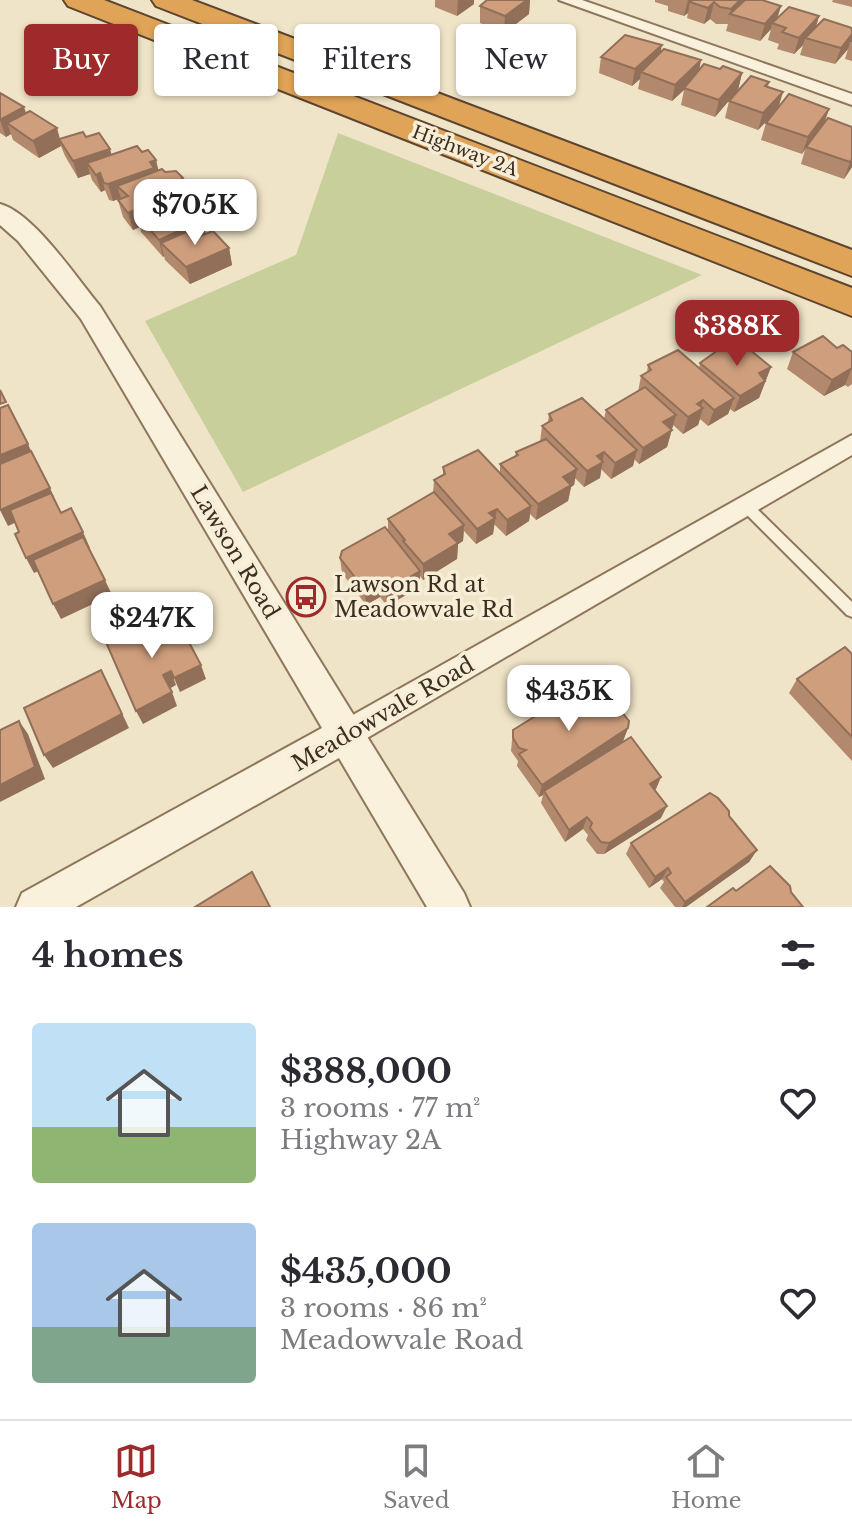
<!DOCTYPE html>
<html lang="en">
<head>
<meta charset="utf-8">
<style>
  body { margin:0; font-family:"Libre Baskerville",serif; background:#f7f7f7; color:#2b2b33; height:100vh; display:flex; flex-direction:column; font-size:30px; white-space:nowrap }
  * { box-sizing:border-box; margin:0 }
  p { font-size:26px; color:#7c7c81 }
  .icon { flex:none; width:44px; height:44px; fill:none; stroke:currentColor; stroke-width:2; stroke-linecap:round; stroke-linejoin:round }
  .map { position:relative; height:907px; overflow:hidden }
  .panel { display:flex; flex-direction:column; background:#fff; flex:1 }
  .panel>* { flex:none }
  .guide { position:absolute; left:24px; top:24px; width:804px; height:72px; display:flex; gap:16px }
  .price { position:absolute; translate:-50% -68px; padding:0 18px; border-radius:16px; background:#fff; color:#222; font-size:26px; line-height:52px; filter:drop-shadow(0 2px 4px #0008) }
  .price::after { content:''; position:absolute; left:50%; top:48px; width:24px; height:18px; margin-left:-12px; background:inherit; clip-path:polygon(0 0,100% 0,50% 100%) }
  .price.active { background:#9e2a2b; color:#fff }
  ul { padding:0; list-style:none }
  li { display:flex; align-items:center; gap:24px; height:200px; padding:0 32px }
  li span { display:grid; place-items:center; flex:none; width:224px; height:160px; border-radius:8px; color:#555 }
  li>.icon { margin-inline-start:auto }
  span .icon { width:96px; height:96px; fill:#fffc; stroke-width:1 }
  li b { font-size:34px }
  h2 { display:flex; justify-content:space-between; align-items:center; height:96px; padding:0 32px; font-size:34px }
  .chip { padding:0 28px; border-radius:8px; background:#fff; box-shadow:0 2px 6px #0004; font-size:28px; line-height:72px }
  .chip.active { background:#9e2a2b; color:#fff }
  .tabs { display:flex; justify-content:space-around; align-items:center; height:112px; border-top:2px solid #e1e1e2; background:#fff; font-size:22px; color:#7c7c81 }
  .tabs a { display:grid; justify-items:center; gap:4px }
  .tabs .active { color:#9e2a2b }
  .map>svg:first-child { display:block }
  .green { fill:#c9cf9b }
  .lines { fill:none; stroke-linecap:round; stroke-linejoin:round }
  .service-casing { stroke:#8d765c; stroke-width:4 }
  .minor-casing { stroke:#8d765c; stroke-width:4 }
  .tertiary-casing { stroke:#8d765c; stroke-width:4 }
  .motorway-casing { stroke:#5b4430; stroke-width:4 }
  .service { fill:#faf1dc; fill-rule:evenodd }
  .minor { fill:#faf1dc; fill-rule:evenodd }
  .tertiary { fill:#faf1dc; fill-rule:evenodd }
  .motorway { fill:#e0a458; fill-rule:evenodd }
  .wall { fill:#b2896c }
  .shaded-wall { fill:#916f58 }
  .building { fill:#cf9f7d; stroke:#916f58; stroke-width:2 }
  .labels { text-anchor:middle; dominant-baseline:central; stroke-width:7; stroke-linejoin:round; paint-order:stroke }
  .far-street-label { font-size:18px; fill:#3d2e20; stroke:#f7eed8 }
  .street-label { font-size:22px; fill:#3d2e20; stroke:#f7eed8 }
  .poi-label { font-size:22px; fill:#3d2e20; stroke:#f7eed8; text-anchor:start }
</style>
</head>
<body>
<div class="map">
<svg width="852" height="907" viewBox="0 0 852 907">
  <rect width="100%" height="100%" fill="#f0e4c8"/>
  <path class="green" d="M338 133 702 275 243 492 145 321 296 255Z"/>
  <g class="lines">
    <g class="service-casing">
      <path id="service" d="M747 502 751 503 852 602V617L847 615 743 511 741 507 743 503Z"/>
    </g>
    <g class="minor-casing">
      <g id="minor">
        <path d="M559 0H582L852 94V105Z"/>
        <path d="M852 435V455L355 745 345 749 335 745 330 735 335 725Z"/>
      </g>
    </g>
    <g class="tertiary-casing">
      <path id="tertiary" d="M0 204C34 213 77 279 100 306L464 893 470 907H427L339 758 76 907H16L22 893 322 728 81 319 18 241 0 225Z"/>
    </g>
    <g class="motorway-casing">
      <g id="motorway">
        <path d="M64 0H104L852 288V316L68 6Z"/>
        <path d="M152 0H192L852 250V276L156 6Z"/>
      </g>
    </g>
    <use href="#service" class="service"/>
    <use href="#minor" class="minor"/>
    <use href="#tertiary" class="tertiary"/>
    <use href="#motorway" class="motorway"/>
  </g>
  <g class="wall">
    <path d="M435 0H474V4L457 16 435 7Z"/>
    <path d="M487 0H530L529 14 504 33 480 23V6Z"/>
    <path d="M655 0H762L781 6 777 18 819 16 816 27 852 28V61L845 59 848 49 835 64 800 55 803 45 794 54 777 49 779 44 768 40 771 29 760 41 726 31 728 24H716L710 19 704 24 687 18 688 13 684 16 668 11V6L655 2Z"/>
    <path d="M833 0H852V7L832 2Z"/>
    <path d="M660 53 699 69H720L742 73 738 90 715 117 681 105 684 90 672 101 638 89 640 79 632 86 599 73 601 57Z"/>
    <path d="M769 82 768 87 778 108 829 109 824 124 852 127V167L844 179 801 164 805 150 802 154 761 140 766 123 775 112 758 130 725 118 729 101Z"/>
    <path d="M0 94 26 113 57 128 60 139 86 137 110 149 111 155 142 152 156 160 158 170 186 195 182 199 184 205 203 220 206 234 229 248 232 265 190 284 165 260 164 256 163 257 141 232 140 227 133 230 123 217 118 200 121 198 113 201 109 200 105 190 101 192 92 180 90 174 78 178 65 156 61 146 39 158 13 140 11 134 6 137 0 133Z"/>
    <path d="M837 348 852 352V384L848 387 845 385 824 396 787 369 793 352Z"/>
    <path d="M700 363 771 367 759 398 734 412 730 409 728 414 708 426 700 419 698 425 683 434 673 425 667 447 639 464 634 459 633 466 611 479 601 469 600 478 584 487 575 478 574 485 571 487 568 501 536 520 530 514 529 521 506 536 495 525H494L493 534 476 544 464 531 463 541 458 544 457 559 423 580 420 576V587L387 606 380 597 366 605 342 573 340 558 388 532V519L433 493 434 480 443 475V467L500 473V464L515 456 516 452 540 442 542 426 548 422 549 414 604 419 606 410 638 392 641 376 647 373 648 365 699 368Z"/>
    <path d="M852 654V761L789 693 797 679Z"/>
    <path d="M554 712 628 728 623 741 661 777 655 790 661 818 604 854H597L586 840 588 835 583 829 565 842 541 803 543 795 539 797 517 766 518 761 511 751 513 730Z"/>
    <path d="M729 816 757 850 749 862 686 907H675L660 888 664 882 662 879 649 888 626 854 631 843Z"/>
  </g>
  <g class="shaded-wall">
    <path d="M458 0H474V4L457 16Z"/>
    <path d="M527 0H530L529 14 504 33 505 16Z"/>
    <path d="M688 0H701L690 2 688 13 684 16Z"/>
    <path d="M740 0H747L730 14 727 25 731 9Z"/>
    <path d="M714 2 710 19 704 24 708 8Z"/>
    <path d="M781 6 776 22 772 23 771 29 760 41 765 24Z"/>
    <path d="M819 16 814 33 805 38 803 45 794 54 799 38Z"/>
    <path d="M852 34V42H850L848 49 835 64 841 48Z"/>
    <path d="M662 45 659 61 641 72 640 79 632 86 635 69Z"/>
    <path d="M701 60 698 77 672 101 675 85Z"/>
    <path d="M742 73 738 90 715 117 719 100Z"/>
    <path d="M783 92 778 109 758 130 763 113Z"/>
    <path d="M24 107 30 124 7 123 11 134 6 137 0 120Z"/>
    <path d="M829 109 823 126 806 147 802 154 808 137Z"/>
    <path d="M57 128 61 146 39 158 33 141Z"/>
    <path d="M110 149 115 166 87 163 90 174 78 178 73 161Z"/>
    <path d="M852 159V167L844 179 850 162Z"/>
    <path d="M156 160 160 177 117 186 121 198 113 201 108 184Z"/>
    <path d="M100 173 105 190 101 192 96 175Z"/>
    <path d="M183 178 186 195 182 199 184 207 145 224 137 215 140 227 133 230 128 213Z"/>
    <path d="M203 220 206 237 171 253 161 243 164 256 163 257 159 240Z"/>
    <path d="M229 248 232 265 190 284 186 267Z"/>
    <path d="M771 367 759 398 734 412 740 396 759 373Z"/>
    <path d="M852 368 845 385 824 396 832 380Z"/>
    <path d="M734 398 728 414 708 426 714 410Z"/>
    <path d="M703 400 700 410 703 408 698 425 683 434 688 417 697 404Z"/>
    <path d="M676 415 667 447 639 464 643 448 663 422Z"/>
    <path d="M28 444 35 460 0 475V455Z"/>
    <path d="M637 450 633 466 611 479 615 463Z"/>
    <path d="M604 452 600 478 584 487 587 471 597 456Z"/>
    <path d="M577 469 574 485 571 487 568 501 536 520 538 504 563 477Z"/>
    <path d="M50 488 57 504 8 526 0 510Z"/>
    <path d="M531 506 529 521 506 536 507 520Z"/>
    <path d="M497 509 493 534 476 544 477 529 489 513Z"/>
    <path d="M464 525 463 541 458 544 457 559 423 580V564L449 534Z"/>
    <path d="M83 532 90 548 34 573 26 558Z"/>
    <path d="M420 571V587L387 606 386 591Z"/>
    <path d="M105 580 112 595 61 619 53 604Z"/>
    <path d="M378 582 380 597 366 605 365 590Z"/>
    <path d="M201 665 206 679 180 692 174 678Z"/>
    <path d="M171 671 176 685 169 689 163 675Z"/>
    <path d="M108 684 129 728 53 768 44 755Z"/>
    <path d="M172 692 177 706 143 724 136 711Z"/>
    <path d="M19 721 28 734 45 779 0 802V785Z"/>
    <path d="M628 728 623 741 544 791 543 795 539 797 542 785Z"/>
    <path d="M661 777 656 789 645 796 650 784Z"/>
    <path d="M667 806 661 818 604 854 609 843Z"/>
    <path d="M587 817 583 829 565 842 569 830Z"/>
    <path d="M757 850 749 862 686 907H682L685 902Z"/>
    <path d="M668 868 662 879 649 888 655 877Z"/>
  </g>
  <g class="building">
    <path d="M487 0H527L505 16 480 6Z"/>
    <path d="M693 0H740L731 9 720 7 714 2 708 8 690 2Z"/>
    <path d="M745 0H762L781 6 765 24 730 14Z"/>
    <path d="M789 7 819 16 799 38 782 32 786 28 772 23Z"/>
    <path d="M824 19 852 28V34L841 48 805 38Z"/>
    <path d="M625 35 662 45 635 69 601 57Z"/>
    <path d="M664 49 701 60 675 85 641 72Z"/>
    <path d="M704 64 720 69 723 66 742 73 719 100 684 88Z"/>
    <path d="M751 76 769 82 765 86 783 92 763 113 729 101Z"/>
    <path d="M0 94V93L24 107 0 120Z"/>
    <path d="M789 94 829 109 808 137 766 123Z"/>
    <path d="M30 111 57 128 33 141 7 123Z"/>
    <path d="M828 118 852 127V159L850 162 806 147Z"/>
    <path d="M83 132 86 137 99 133 110 149 73 161 59 139Z"/>
    <path d="M137 146 142 152 148 150 156 160 150 162 154 168 108 184 104 183 100 173 96 175 87 163Z"/>
    <path d="M162 169 165 172 176 171 183 178 175 184 180 190 128 213 118 200 128 196 117 186Z"/>
    <path d="M186 204 203 220 159 240 137 215 160 205 167 212Z"/>
    <path d="M213 231 229 248 186 267 161 243 186 232 193 239Z"/>
    <path d="M823 336 837 348 843 345 852 352V368L832 380 793 352Z"/>
    <path d="M739 341 771 367 759 373 765 381 740 396 700 363 725 345 728 347Z"/>
    <path d="M678 350 734 398 714 410 703 400 697 404 703 408 688 417 641 376 651 370 648 365Z"/>
    <path d="M645 387 676 415 663 422 672 430 643 448 606 410Z"/>
    <path d="M0 390 6 402 0 404Z"/>
    <path d="M582 398 637 450 615 463 604 452 597 456 603 462 587 471 542 426 552 420 549 414Z"/>
    <path d="M8 405 28 444 0 455V408Z"/>
    <path d="M546 439 577 469 563 477 571 485 538 504 500 464 518 455 516 452Z"/>
    <path d="M478 450 531 506 507 520 497 509 489 513 495 518 477 529 434 480 445 474 443 467Z"/>
    <path d="M31 451 50 488 0 510V464Z"/>
    <path d="M434 492 464 525 449 534 458 543 423 564 403 541 405 540 388 519Z"/>
    <path d="M51 493 61 513 71 508 83 532 26 558 15 534 19 532 10 510Z"/>
    <path d="M385 527 420 571 386 591 378 582 365 590 340 558 342 551Z"/>
    <path d="M83 537 105 580 53 604 33 560Z"/>
    <path d="M175 616 201 665 174 678 171 671 163 675 172 692 136 711 105 640 132 627 136 635Z"/>
    <path d="M845 647 852 654V737L797 679Z"/>
    <path d="M101 670 122 714 44 755 24 708Z"/>
    <path d="M589 685 599 687 615 709 621 711 629 721 628 728 542 785 519 754 526 750 519 748 513 738V730L550 707 554 712 576 698 577 692Z"/>
    <path d="M19 721 35 767 0 785V730Z"/>
    <path d="M631 737 661 777 650 784 667 806 609 843 601 842 590 828 592 823 587 817 569 830 544 791Z"/>
    <path d="M710 793 718 798 729 811V816L757 850 685 902 666 877 671 873 668 868 655 877 631 843Z"/>
    <path d="M770 866 790 886 791 892 803 907H707L733 888 736 891Z"/>
    <path d="M252 872 270 907H195Z"/>
  </g>
  <defs>
    <g id="bus-ring" transform="scale(2)"><circle r="9.5" fill="#f7eed8" stroke="#9e2a2b" stroke-width="1.5"/><path d="M-5-6H5V4H4V6H2V4H-2V6H-4V4H-5ZM-3.5-4V0h7V-4ZM-3.5 1.2v1.5H-2V1.2ZM2 1.2v1.5H3.5V1.2Z" fill="#9e2a2b"/></g>
  </defs>
  <g fill-rule="evenodd">
    <use href="#bus-ring" x="306" y="597"/>
  </g>
  <g class="labels">
    <g class="far-street-label">
      <text transform="translate(465 151) rotate(21)">Highway 2A</text>
    </g>
    <g class="street-label">
      <text transform="translate(235 552) rotate(59)">Lawson Road</text>
      <text transform="translate(383 714) rotate(-30)">Meadowvale Road</text>
    </g>
    <g class="poi-label">
      <text x="334" y="584">Lawson Rd at<tspan x="334" dy="25">Meadowvale Rd</tspan></text>
    </g>
  </g>
</svg>
<b class="price" style="left:195px;top:247px">$705K</b>
<b class="price active" style="left:737px;top:368px">$388K</b>
<b class="price" style="left:152px;top:660px">$247K</b>
<b class="price" style="left:569px;top:733px">$435K</b>
<div class="guide">
<a class="chip active">Buy</a>
<a class="chip">Rent</a>
<a class="chip">Filters</a>
<a class="chip">New</a>
</div>
</div>
<section class="panel">
<h2>4 homes<svg class="icon" aria-label="filters" viewBox="0 0 24 24"><path d="M4 7h16M4 17h16"/><circle cx="9" cy="7" r="2"/><circle cx="15" cy="17" r="2"/></svg></h2>
<ul>
<li><span style="background:linear-gradient(#bfe0f5 65%,#8fb573 0)"><svg class="icon" aria-label="home" viewBox="0 0 24 24"><path d="M3 11l9-7 9 7M6 9v11h12V9"/></svg></span><div><b>$388,000</b><p>3 rooms · 77 m²</p><p>Highway 2A</p></div><svg class="icon" aria-label="heart" viewBox="0 0 24 24"><path d="M12 20l-8-8c-3-5 5-10 8-4 3-6 11-1 8 4z"/></svg></li>
<li><span style="background:linear-gradient(#a9c7e8 65%,#7fa58c 0)"><svg class="icon" aria-label="home" viewBox="0 0 24 24"><path d="M3 11l9-7 9 7M6 9v11h12V9"/></svg></span><div><b>$435,000</b><p>3 rooms · 86 m²</p><p>Meadowvale Road</p></div><svg class="icon" aria-label="heart" viewBox="0 0 24 24"><path d="M12 20l-8-8c-3-5 5-10 8-4 3-6 11-1 8 4z"/></svg></li>
</ul>
</section>
<nav class="tabs">
<a class="active"><svg class="icon" aria-label="map" viewBox="0 0 24 24"><path d="M3 6l6-2 6 2 6-2v14l-6 2-6-2-6 2zM9 4v14M15 6v14"/></svg>Map</a>
<a><svg class="icon" aria-label="saved" viewBox="0 0 24 24"><path d="M7 4h10v16l-5-4-5 4z"/></svg>Saved</a>
<a><svg class="icon" aria-label="home" viewBox="0 0 24 24"><path d="M3 11l9-7 9 7M6 9v11h12V9"/></svg>Home</a>
</nav>
</body>
</html>
